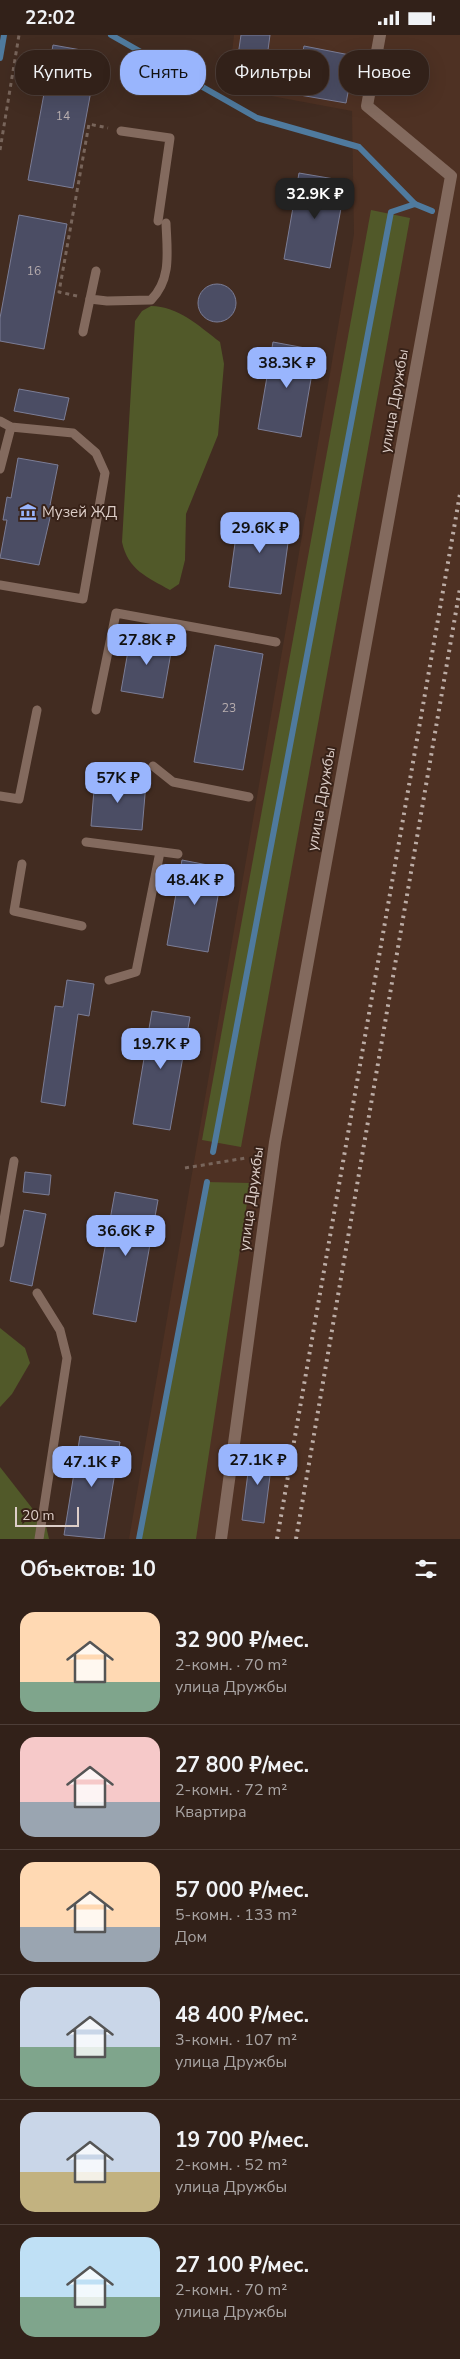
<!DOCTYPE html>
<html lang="ru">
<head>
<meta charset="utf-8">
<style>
  body { margin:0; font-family:"Nunito Sans",sans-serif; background:#3d2e26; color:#f1f3f6; height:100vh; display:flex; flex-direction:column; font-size:19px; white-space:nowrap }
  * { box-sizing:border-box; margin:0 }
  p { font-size:16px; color:#a8a3a2 }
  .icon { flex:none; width:28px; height:28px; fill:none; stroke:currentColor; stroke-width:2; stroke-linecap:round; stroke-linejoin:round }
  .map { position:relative; height:1504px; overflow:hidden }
  .sheet { display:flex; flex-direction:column; background:#322119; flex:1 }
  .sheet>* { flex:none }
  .guide { position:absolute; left:15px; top:15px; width:430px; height:45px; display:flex; gap:10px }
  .scale { position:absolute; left:15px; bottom:12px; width:64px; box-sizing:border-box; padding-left:5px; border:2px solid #ddcec8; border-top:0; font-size:14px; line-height:18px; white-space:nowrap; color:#ddcec8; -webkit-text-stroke:4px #382218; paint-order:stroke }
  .price { position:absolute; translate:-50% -42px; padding:0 11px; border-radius:10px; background:#99b5fd; color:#111; font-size:16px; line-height:32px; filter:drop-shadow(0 1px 2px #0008) }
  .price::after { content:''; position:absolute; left:50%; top:30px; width:15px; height:11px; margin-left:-8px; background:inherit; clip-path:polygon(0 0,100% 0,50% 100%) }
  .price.active { background:#222; color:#fff }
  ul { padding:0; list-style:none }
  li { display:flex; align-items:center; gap:15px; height:125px; padding:0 20px }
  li+li { border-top:1px solid #4d3e38 }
  li span { display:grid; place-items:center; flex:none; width:140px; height:100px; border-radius:15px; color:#555 }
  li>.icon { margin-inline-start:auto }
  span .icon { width:60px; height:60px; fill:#fffc; stroke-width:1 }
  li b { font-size:21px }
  h2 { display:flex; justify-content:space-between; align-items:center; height:60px; padding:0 20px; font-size:21px }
  .tag { padding:0 18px; border-radius:20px; background:#322119; box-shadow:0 5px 20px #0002,0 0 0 1px #4d3e38; font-size:18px; line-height:45px }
  .tag.active { background:#99b5fd; color:#111 }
  .status { display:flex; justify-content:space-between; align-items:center; height:35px; padding:0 25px; background:#322119; direction:ltr }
  .status svg { height:14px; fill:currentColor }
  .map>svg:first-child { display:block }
  .built { fill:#4e3123 }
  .green { fill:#515929 }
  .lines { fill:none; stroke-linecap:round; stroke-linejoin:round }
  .stream { stroke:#4f7a9e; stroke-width:6 }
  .building { fill:#4b4d64; stroke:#7b7d96 }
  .path { stroke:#78655b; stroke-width:3; stroke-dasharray:4 4; stroke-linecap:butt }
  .service { stroke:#836a5e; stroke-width:9 }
  .minor { stroke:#836a5e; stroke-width:12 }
  .rail { stroke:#bcaca5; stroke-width:4; stroke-dasharray:2.5 5; stroke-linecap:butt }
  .labels { text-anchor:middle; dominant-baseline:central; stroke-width:4; stroke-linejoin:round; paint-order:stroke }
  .number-label { font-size:12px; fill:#b8aeaf }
  .street-label { font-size:15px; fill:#ddcec8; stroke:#382218 }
  .poi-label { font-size:15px; fill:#ddcec8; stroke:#382218; text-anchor:start }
</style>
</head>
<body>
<div class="status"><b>22:02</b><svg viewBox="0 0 49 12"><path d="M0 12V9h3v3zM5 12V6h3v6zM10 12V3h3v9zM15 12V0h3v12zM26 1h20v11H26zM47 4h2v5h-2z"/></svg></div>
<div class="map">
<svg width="460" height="1504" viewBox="0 0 460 1504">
  <rect width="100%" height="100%" fill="#422c21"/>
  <path class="built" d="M234 0H460V1504H129L354 199 352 76 228 53Z"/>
  <g class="green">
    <path d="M371 175 410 183 241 1112 202 1105Z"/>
    <path d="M151 271C178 271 199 291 220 307L224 329 218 400 186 479 185 525 179 549 170 555C147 542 128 535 122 507L135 286 142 276Z"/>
    <path d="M207 1147 250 1148 196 1504H139Z"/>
    <path d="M0 1293 25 1313 30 1328 12 1359 0 1372Z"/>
    <path d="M0 1432 46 1491 49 1504H0Z"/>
  </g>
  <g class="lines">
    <g class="stream">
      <path d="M111 0 257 83 359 112 415 169"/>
      <path d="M0 23 4 0"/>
      <path d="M213 1117 391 177 415 169 432 176"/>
      <path d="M139 1504 207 1147"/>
    </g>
  </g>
  <g class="building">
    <path d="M241 0H270L264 45 235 41Z"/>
    <path d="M53 10 98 18 73 153 28 145Z"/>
    <path d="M304 11 355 21 346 68 294 59Z"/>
    <path d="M299 138 346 146 330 233 284 224Z"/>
    <path d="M19 180 67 189 44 314 0 306V283Z"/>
    <circle cx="217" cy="268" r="19"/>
    <path d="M273 307 316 315 301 402 258 394Z"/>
    <path d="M19 354 69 363 64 385 14 376Z"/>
    <path d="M18 423 58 430 50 470H53L39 530 0 523 7 485H3L7 462 11 463Z"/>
    <path d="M239 479 291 486 281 559 229 552Z"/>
    <path d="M131 599 173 606 163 663 121 656Z"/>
    <path d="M215 610 263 619 243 735 194 727Z"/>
    <path d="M95 743 146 748 142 795 91 791Z"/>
    <path d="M182 825 223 833 208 917 167 910Z"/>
    <path d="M67 945 94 949 89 981 78 979 65 1071 41 1067 55 971 63 972Z"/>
    <path d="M152 976 190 982 170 1095 133 1089Z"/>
    <path d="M25 1137 51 1140 49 1160 23 1157Z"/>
    <path d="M115 1157 158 1165 136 1287 93 1279Z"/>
    <path d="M24 1175 46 1179 32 1251 10 1246Z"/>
    <path d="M80 1401 120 1407 104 1504 64 1500Z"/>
    <path d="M251 1414 273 1417 264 1488 242 1485Z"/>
  </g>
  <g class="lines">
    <g class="path">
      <path d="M0 115 19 0"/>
      <path d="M77 261 59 257 89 89 108 93"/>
      <path d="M185 1133 246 1123"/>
    </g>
    <g class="service">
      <path d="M121 96 170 103 158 186"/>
      <path d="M96 236 90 264 107 266 151 265C172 244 167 216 166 188"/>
      <path d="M83 297 90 264"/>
      <path d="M0 386 11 392 73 398 96 418 105 438 83 564 0 550"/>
      <path d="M0 434 11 392"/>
      <path d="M96 675 116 578 276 607"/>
      <path d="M153 731 173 747 249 762"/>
      <path d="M0 761 19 764 37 675"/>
      <path d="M86 807 178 819"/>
      <path d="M22 829 14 876 82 891"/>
      <path d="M109 945 136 937 160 817"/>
      <path d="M0 1208 14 1126"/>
      <path d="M37 1258 60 1295 67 1323 39 1504"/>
    </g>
    <path class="minor" d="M221 1504 275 1107 451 141 367 71 380 0"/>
    <g class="rail">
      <path d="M277 1504 460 459"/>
      <path d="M296 1504 460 553"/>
    </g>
  </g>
  <defs>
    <g id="museum-bare" transform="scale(1.35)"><path d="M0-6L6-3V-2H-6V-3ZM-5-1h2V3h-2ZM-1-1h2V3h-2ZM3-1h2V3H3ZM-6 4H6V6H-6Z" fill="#99b5fd" stroke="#382218" stroke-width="2.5" paint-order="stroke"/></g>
  </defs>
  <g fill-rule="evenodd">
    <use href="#museum-bare" x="28" y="477"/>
  </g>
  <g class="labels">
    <g class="number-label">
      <text x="63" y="81">14</text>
      <text x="34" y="236">16</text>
      <text x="229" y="673">23</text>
    </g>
    <g class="street-label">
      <text transform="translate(394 366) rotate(-80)">улица Дружбы</text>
      <text transform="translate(321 764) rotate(-80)">улица Дружбы</text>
      <text transform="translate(251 1164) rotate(-82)">улица Дружбы</text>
    </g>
    <g class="poi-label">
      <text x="42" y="477">Музей ЖД</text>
    </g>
  </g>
</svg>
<div class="scale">20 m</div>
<b class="price active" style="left:315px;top:185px">32.9K ₽</b>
<b class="price" style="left:287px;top:354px">38.3K ₽</b>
<b class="price" style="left:260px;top:519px">29.6K ₽</b>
<b class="price" style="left:147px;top:631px">27.8K ₽</b>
<b class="price" style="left:118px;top:769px">57K ₽</b>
<b class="price" style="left:195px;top:871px">48.4K ₽</b>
<b class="price" style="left:161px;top:1035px">19.7K ₽</b>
<b class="price" style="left:126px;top:1222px">36.6K ₽</b>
<b class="price" style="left:258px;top:1451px">27.1K ₽</b>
<b class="price" style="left:92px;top:1453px">47.1K ₽</b>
<div class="guide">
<a class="tag">Купить</a>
<a class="tag active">Снять</a>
<a class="tag">Фильтры</a>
<a class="tag">Новое</a>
</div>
</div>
<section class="sheet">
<h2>Объектов: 10<svg class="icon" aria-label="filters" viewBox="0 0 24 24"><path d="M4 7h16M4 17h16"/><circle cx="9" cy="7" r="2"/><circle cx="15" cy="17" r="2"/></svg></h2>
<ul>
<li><span style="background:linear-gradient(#ffd9b3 70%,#7fa58c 0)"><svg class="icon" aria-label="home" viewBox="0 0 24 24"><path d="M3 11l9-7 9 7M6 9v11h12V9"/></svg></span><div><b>32 900 ₽/мес.</b><p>2-комн. · 70 m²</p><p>улица Дружбы</p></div></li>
<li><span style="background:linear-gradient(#f6c9c9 65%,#9aa5b1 0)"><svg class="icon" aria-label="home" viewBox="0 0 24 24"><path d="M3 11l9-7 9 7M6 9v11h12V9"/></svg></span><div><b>27 800 ₽/мес.</b><p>2-комн. · 72 m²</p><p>Квартира</p></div></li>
<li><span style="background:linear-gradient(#ffd9b3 65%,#9aa5b1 0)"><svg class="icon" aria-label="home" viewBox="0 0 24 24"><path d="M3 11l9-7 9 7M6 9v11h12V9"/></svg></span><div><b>57 000 ₽/мес.</b><p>5-комн. · 133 m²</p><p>Дом</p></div></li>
<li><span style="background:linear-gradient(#c9d6e8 60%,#7fa58c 0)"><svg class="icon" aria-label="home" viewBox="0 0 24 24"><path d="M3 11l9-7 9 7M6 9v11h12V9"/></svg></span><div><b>48 400 ₽/мес.</b><p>3-комн. · 107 m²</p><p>улица Дружбы</p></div></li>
<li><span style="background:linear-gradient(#c9d6e8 60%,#c2b280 0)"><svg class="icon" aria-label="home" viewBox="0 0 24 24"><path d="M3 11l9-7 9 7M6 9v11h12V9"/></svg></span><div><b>19 700 ₽/мес.</b><p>2-комн. · 52 m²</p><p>улица Дружбы</p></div></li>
<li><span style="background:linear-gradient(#bfe0f5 60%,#7fa58c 0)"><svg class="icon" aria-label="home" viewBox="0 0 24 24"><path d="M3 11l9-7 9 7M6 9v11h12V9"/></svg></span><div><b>27 100 ₽/мес.</b><p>2-комн. · 70 m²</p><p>улица Дружбы</p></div></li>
</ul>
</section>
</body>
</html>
